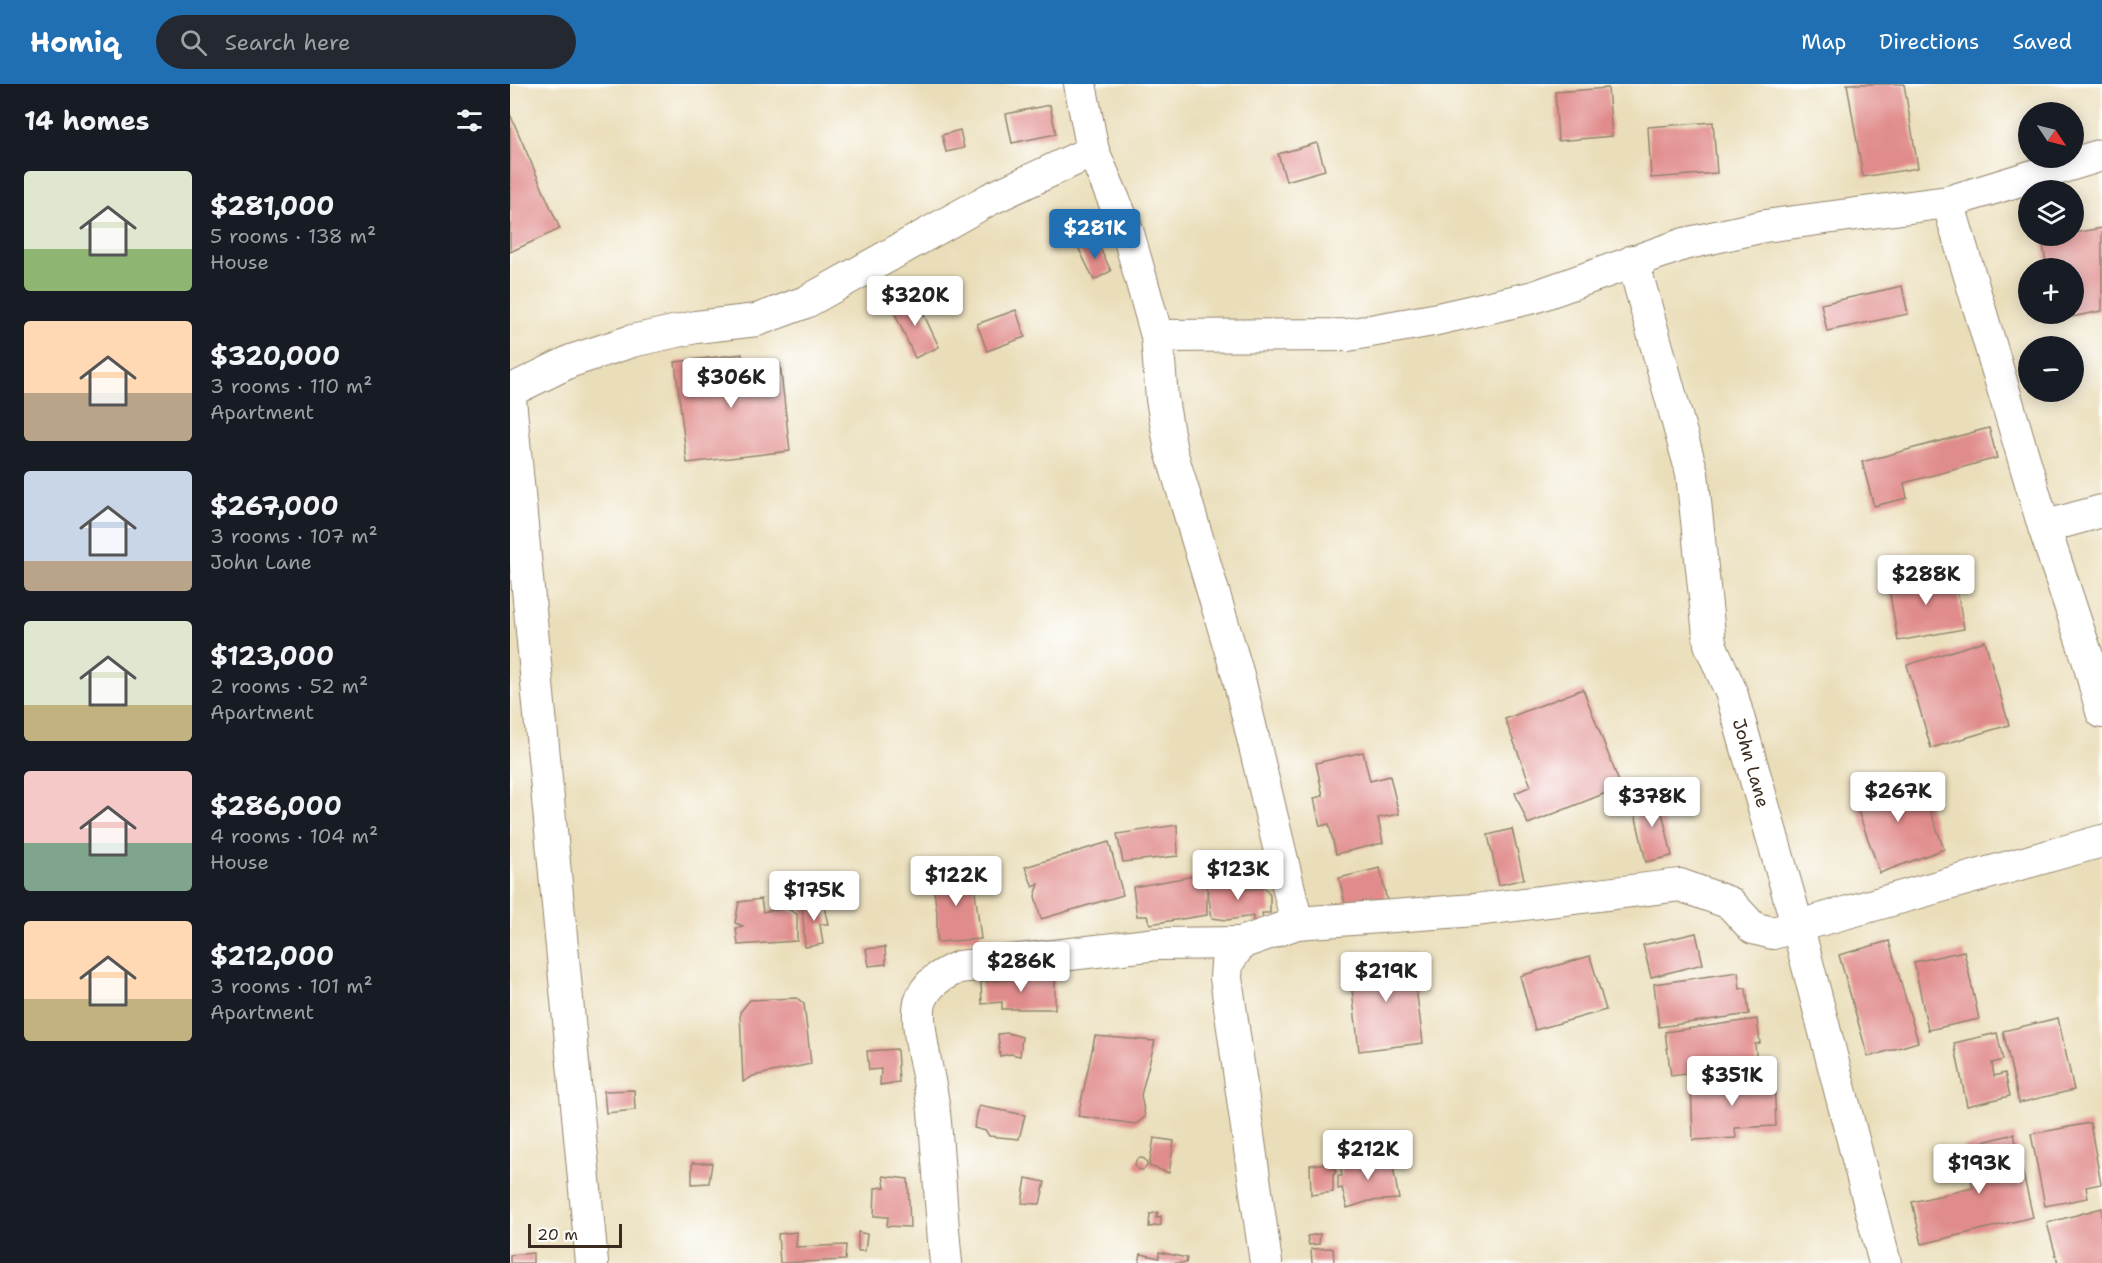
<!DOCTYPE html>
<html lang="en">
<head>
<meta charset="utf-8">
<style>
  body { margin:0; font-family:"Shantell Sans",sans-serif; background:#242831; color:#f1f3f6; height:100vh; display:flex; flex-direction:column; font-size:22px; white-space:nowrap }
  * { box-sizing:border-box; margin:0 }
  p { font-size:20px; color:#9ea1a6 }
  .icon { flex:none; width:33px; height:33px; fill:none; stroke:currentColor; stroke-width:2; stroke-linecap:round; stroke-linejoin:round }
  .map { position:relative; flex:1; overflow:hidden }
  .drawer { display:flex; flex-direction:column; background:#171b24; width:510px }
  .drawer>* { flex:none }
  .needle { width:39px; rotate:125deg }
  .controls { position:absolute; left:1508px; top:18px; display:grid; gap:12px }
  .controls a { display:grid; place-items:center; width:66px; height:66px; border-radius:50%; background:#171b24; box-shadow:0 3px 15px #0003; font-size:30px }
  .scale { position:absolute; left:18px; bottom:15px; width:94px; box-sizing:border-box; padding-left:6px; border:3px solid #3b2a1e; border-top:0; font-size:16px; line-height:21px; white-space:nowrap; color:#3b2a1e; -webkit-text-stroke:4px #fff; paint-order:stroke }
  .price { position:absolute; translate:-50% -51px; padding:0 14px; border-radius:6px; background:#fff; color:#222; font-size:20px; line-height:39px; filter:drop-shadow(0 2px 3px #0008) }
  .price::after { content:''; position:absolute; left:50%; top:36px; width:18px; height:14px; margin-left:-9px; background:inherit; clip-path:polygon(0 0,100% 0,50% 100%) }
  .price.selected { background:#1f6fb2; color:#fff }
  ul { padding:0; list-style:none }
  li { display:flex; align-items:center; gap:18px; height:150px; padding:0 24px }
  li span { display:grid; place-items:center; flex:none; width:168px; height:120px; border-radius:6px; color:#555 }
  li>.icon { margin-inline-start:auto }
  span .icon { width:72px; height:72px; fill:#fffc; stroke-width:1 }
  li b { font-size:26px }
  h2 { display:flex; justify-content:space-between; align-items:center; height:72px; padding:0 24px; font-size:26px }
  header { display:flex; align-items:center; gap:36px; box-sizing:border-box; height:84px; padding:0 30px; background:#1f6fb2; color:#fff }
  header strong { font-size:28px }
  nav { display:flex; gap:33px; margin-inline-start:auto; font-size:21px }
  .search { width:420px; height:54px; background:#242831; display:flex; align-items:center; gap:15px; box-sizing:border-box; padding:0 21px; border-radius:33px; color:#9ea1a6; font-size:22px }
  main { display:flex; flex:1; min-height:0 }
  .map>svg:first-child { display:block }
  .building { fill:#e18c8c }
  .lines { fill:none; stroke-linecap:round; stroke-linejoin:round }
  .street-casing { stroke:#92846c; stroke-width:34 }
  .street { stroke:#fff; stroke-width:32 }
  .labels { text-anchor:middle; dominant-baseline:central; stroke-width:4.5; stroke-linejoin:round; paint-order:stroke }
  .street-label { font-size:18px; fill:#3b2a1e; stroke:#fff }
</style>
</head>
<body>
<header>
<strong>Homiq</strong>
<div class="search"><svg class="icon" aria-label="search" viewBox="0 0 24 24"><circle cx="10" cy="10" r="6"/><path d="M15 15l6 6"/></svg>Search here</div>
<nav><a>Map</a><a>Directions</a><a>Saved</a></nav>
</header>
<main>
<section class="drawer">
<h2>14 homes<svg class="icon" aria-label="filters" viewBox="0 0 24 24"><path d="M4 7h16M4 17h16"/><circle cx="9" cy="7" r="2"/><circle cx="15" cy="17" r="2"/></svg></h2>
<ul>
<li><span style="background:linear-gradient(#dfe7d0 65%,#8fb573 0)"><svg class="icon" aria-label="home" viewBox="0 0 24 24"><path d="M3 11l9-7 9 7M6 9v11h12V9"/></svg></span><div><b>$281,000</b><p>5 rooms · 138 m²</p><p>House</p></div></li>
<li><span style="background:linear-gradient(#ffd9b3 60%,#b9a48a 0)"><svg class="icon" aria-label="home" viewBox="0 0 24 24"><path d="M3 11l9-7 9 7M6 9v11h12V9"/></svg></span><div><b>$320,000</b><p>3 rooms · 110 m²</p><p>Apartment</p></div></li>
<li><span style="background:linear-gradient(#c9d6e8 75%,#b9a48a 0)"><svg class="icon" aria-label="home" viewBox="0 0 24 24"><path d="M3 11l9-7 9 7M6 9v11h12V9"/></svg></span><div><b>$267,000</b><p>3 rooms · 107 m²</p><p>John Lane</p></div></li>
<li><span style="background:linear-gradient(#dfe7d0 70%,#c2b280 0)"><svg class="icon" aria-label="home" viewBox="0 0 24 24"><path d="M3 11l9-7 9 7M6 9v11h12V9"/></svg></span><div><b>$123,000</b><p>2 rooms · 52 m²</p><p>Apartment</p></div></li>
<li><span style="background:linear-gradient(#f6c9c9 60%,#7fa58c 0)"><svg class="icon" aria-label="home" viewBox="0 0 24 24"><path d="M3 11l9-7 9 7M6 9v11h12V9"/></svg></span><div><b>$286,000</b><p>4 rooms · 104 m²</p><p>House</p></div></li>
<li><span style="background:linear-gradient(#ffd9b3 65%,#c2b280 0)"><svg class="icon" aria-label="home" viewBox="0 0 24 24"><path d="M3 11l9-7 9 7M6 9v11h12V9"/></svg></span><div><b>$212,000</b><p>3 rooms · 101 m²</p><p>Apartment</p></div></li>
</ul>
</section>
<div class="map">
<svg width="1592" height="1179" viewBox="0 0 1592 1179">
  <rect width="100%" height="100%" fill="#fff"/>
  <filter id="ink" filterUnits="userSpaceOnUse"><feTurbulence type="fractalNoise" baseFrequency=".0167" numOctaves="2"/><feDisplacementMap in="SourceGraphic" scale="12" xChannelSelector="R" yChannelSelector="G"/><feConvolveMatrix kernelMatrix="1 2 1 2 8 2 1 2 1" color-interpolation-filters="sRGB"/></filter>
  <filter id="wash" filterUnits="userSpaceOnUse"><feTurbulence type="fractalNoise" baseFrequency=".008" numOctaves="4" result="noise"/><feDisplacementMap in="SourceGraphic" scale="24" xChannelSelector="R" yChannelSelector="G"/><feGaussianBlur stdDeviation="1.35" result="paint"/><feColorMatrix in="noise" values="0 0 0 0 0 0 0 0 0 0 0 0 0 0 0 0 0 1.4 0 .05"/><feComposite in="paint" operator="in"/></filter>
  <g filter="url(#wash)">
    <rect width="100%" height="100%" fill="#eadeba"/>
    <g id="blocks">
      <g class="building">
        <path d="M1337 0H1394L1408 84 1353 93Z"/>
        <path d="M1098 4 1102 52 1048 57 1045 8Z"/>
        <path d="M540 21 546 50 502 59 496 30Z"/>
        <path d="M0 30 50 145 0 168Z"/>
        <path d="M1203 38 1207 89 1141 94 1138 43Z"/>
        <path d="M450 46 454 64 436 68 432 51Z"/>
        <path d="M807 59 815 86 776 97 768 70Z"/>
        <path d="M1592 144V227L1546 236 1545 230H1563V184H1537L1532 155Z"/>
        <path d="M586 156 601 187 584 196 569 165Z"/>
        <path d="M1392 202 1398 230 1317 247 1311 220Z"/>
        <path d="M405 212 429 263 405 274 382 223Z"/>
        <path d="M506 226 515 253 477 267 467 240Z"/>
        <path d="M232 270 234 284 270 280 280 367 177 379 165 278Z"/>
        <path d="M1479 344 1487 374 1394 399 1397 414 1364 422 1352 378Z"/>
        <path d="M1444 487 1454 545 1388 557 1378 499Z"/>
        <path d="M1475 557 1499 641 1421 664 1397 581Z"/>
        <path d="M1073 605 1111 703 1018 740 1005 709 1021 702 995 635Z"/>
        <path d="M853 668 860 697 880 692 889 730 868 734 873 759 826 770 819 740 810 742 804 714 813 712 806 679Z"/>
        <path d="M1407 690 1434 765 1370 789 1343 713Z"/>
        <path d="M1148 710 1162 772 1136 778 1122 716Z"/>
        <path d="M667 741 668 772 613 778 607 750Z"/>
        <path d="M1002 745 1014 795 989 801 978 751Z"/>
        <path d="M599 758 613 811 531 835 525 812 529 800 523 803 515 783Z"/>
        <path d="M462 784 471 855 427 858V828L422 793Z"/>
        <path d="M870 784 878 822 838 832 829 794Z"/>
        <path d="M684 792 683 799 697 802V831L640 840 637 832H627L623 803Z"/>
        <path d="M731 792V806L755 804 760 811V829H752L754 839H743V832L717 836 702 834 697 802Z"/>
        <path d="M312 814 318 840H310L313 860 295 863 292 818Z"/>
        <path d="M251 815 253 828 276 824 287 830V857L228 861 226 844 233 842 225 839 229 818Z"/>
        <path d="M1186 849 1193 880 1141 893 1133 861Z"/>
        <path d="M1379 857 1408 958 1358 973 1329 871Z"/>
        <path d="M375 863 376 880 359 882 356 865Z"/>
        <path d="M1454 867 1469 935 1418 946 1404 878Z"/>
        <path d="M902 871 913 959 849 967 839 879Z"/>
        <path d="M1080 872 1096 926 1025 946 1010 892Z"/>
        <path d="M1228 888 1230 905 1236 904 1239 930 1149 943 1144 900Z"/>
        <path d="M545 892V925H492V918L472 920 471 898Z"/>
        <path d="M287 914 294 920 301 980 243 992 233 998 230 928 240 916Z"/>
        <path d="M1548 934 1564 1006 1509 1019 1493 947Z"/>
        <path d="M1247 935 1250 959 1245 960 1247 980 1161 992 1155 948Z"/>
        <path d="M498 949 512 953 510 972 500 970 490 972 488 950Z"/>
        <path d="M1487 949 1493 976 1482 979 1484 992 1495 989 1500 1012 1457 1022 1444 959Z"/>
        <path d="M585 952 645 957 631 1011 635 1033 626 1040 568 1032Z"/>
        <path d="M387 965 389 998 370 1001 371 985 359 986 357 967Z"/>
        <path d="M1264 995 1266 1042 1225 1044 1226 1054 1183 1056 1181 999Z"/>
        <path d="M124 1006 125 1026 96 1029 94 1007Z"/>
        <path d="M469 1022 515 1031 509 1055 479 1052 476 1047 464 1044Z"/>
        <path d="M1580 1039 1591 1100 1576 1103 1578 1114 1535 1122 1521 1050Z"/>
        <path d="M1504 1050 1523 1133 1412 1160 1402 1118 1463 1104 1453 1063Z"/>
        <path d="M644 1054 664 1057 659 1089 639 1082Z"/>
        <path d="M881 1073 889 1115 859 1117 837 1124 832 1104 828 1105V1092H832L830 1082 852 1076Z"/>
        <circle cx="631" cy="1080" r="6"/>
        <path d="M182 1079H202L199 1099 182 1100Z"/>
        <path d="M820 1079 826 1088 823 1091V1108L801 1111 800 1081Z"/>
        <path d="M373 1092 398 1095 400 1143 377 1142 378 1133 364 1132 365 1104 375 1103Z"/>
        <path d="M516 1094 535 1098 530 1120 512 1119Z"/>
        <path d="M1592 1124V1179H1548L1537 1139Z"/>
        <path d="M648 1128 646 1134 651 1132V1141L639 1143 640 1130Z"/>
        <path d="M287 1148 286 1163 336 1161 335 1176 270 1179 268 1150Z"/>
        <path d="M348 1148 357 1150 355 1167H348Z"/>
        <path d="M810 1150 809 1160 799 1161 797 1152Z"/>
        <path d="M823 1164 824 1179H802L801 1165Z"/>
        <path d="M649 1168 677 1174 676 1179H629L631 1170 649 1174Z"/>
        <path d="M23 1169V1179H0V1171Z"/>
      </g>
    </g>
  </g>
  <g filter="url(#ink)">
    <use href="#blocks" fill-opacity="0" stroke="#92846c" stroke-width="1.5"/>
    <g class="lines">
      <g class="street-casing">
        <g id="street">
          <path d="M583 67 618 149 647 252 652 315 661 367 728 591 787 839"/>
          <path d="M1438 118 1534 443 1578 575 1592 628"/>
          <path d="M1123 177 1182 389 1200 560 1221 608 1288 844 1375 1179"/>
          <path d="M647 252 838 251 923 236 1024 213 1174 160 1255 142 1438 118 1592 71"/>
          <path d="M0 307 61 277 122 257 186 243 247 236 296 218 480 115 583 67 570 0"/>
          <path d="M0 315 82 1179"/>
          <path d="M1534 443 1592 427"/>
          <path d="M436 1179C431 1129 429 1078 424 1028 422 1000 404 942 410 919 416 899 431 891 449 883L647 860 731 859"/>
          <path d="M756 1179 716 894 717 879 731 859 787 839 965 826 1170 801 1220 819 1243 844 1263 849 1592 757"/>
        </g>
      </g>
      <use href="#street" class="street"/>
    </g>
  </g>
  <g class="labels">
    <g class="street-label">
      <text transform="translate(1241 679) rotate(74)">John Lane</text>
    </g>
  </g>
</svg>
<div class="controls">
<a><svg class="needle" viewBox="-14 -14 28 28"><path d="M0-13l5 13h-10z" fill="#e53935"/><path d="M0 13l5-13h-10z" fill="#9ea1a6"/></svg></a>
<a><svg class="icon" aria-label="layers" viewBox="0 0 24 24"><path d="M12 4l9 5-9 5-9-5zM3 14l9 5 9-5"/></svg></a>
<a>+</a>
<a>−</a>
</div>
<div class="scale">20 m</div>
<b class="price selected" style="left:585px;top:176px">$281K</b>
<b class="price" style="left:405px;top:243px">$320K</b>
<b class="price" style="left:221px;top:325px">$306K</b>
<b class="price" style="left:1416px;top:522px">$288K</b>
<b class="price" style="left:1388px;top:739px">$267K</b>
<b class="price" style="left:1142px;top:744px">$378K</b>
<b class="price" style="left:728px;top:817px">$123K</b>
<b class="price" style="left:446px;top:823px">$122K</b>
<b class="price" style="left:304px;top:838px">$175K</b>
<b class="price" style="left:511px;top:909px">$286K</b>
<b class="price" style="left:876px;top:919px">$219K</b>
<b class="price" style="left:1222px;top:1023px">$351K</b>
<b class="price" style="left:858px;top:1097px">$212K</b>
<b class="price" style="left:1469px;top:1111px">$193K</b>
</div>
</main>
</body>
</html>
